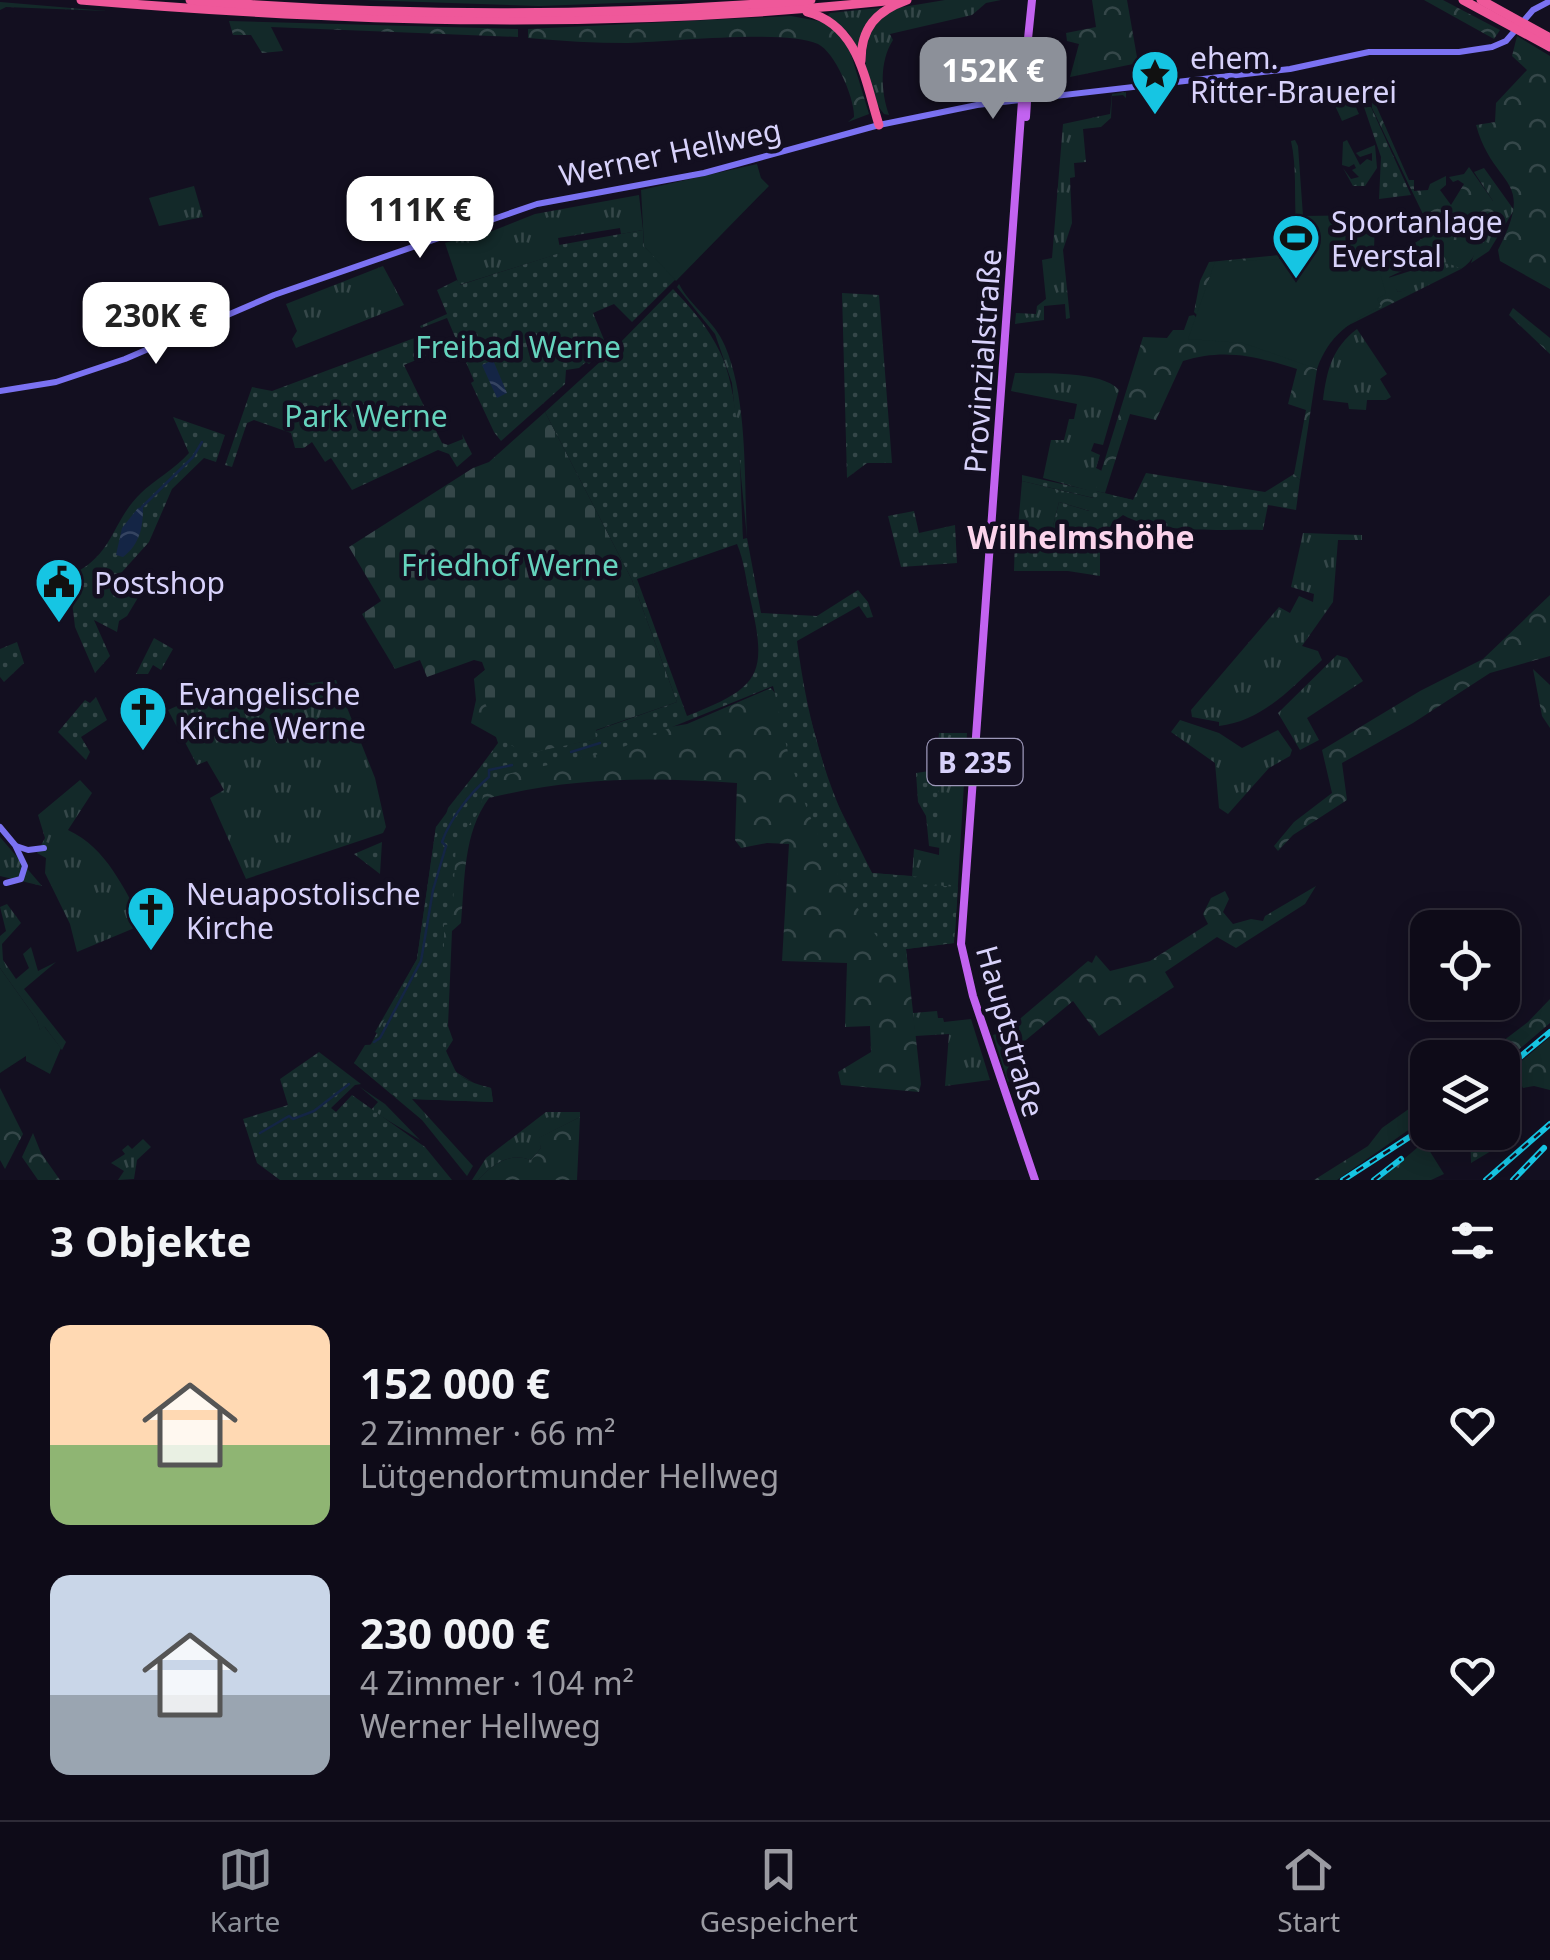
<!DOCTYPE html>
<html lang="de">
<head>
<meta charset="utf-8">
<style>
  body { margin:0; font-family:"Noto Sans",sans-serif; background:#1c1925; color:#f1f3f6; height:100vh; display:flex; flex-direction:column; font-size:38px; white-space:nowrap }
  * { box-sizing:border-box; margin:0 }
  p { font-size:32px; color:#9b9ba2 }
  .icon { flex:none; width:55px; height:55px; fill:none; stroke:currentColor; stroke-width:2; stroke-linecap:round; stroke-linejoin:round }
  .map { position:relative; height:1180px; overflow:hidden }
  .side { display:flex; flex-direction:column; background:#0e0b18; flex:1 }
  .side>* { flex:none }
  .buttons { position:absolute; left:1410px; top:910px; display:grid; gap:20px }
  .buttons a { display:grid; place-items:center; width:110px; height:110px; border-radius:20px; background:#0e0b18; box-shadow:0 5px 25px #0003,0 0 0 2px #2e2b37; font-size:50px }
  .price { position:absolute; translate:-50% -85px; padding:0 22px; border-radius:20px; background:#fff; color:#222; font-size:32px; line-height:65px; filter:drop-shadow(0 2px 5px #0008) }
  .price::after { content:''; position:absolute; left:50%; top:60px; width:30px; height:22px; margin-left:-15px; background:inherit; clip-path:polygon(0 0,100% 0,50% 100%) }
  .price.active { background:#8c9099; color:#fff }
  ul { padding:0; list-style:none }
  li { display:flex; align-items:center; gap:30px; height:250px; padding:0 50px }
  li span { display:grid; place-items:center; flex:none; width:280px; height:200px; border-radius:20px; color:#555 }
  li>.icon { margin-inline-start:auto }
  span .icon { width:120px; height:120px; fill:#fffc; stroke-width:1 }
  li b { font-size:42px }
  h2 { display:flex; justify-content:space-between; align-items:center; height:120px; padding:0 50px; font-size:42px }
  .tab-bar { display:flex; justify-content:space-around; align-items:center; height:140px; border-top:2px solid #2e2b37; background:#0e0b18; font-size:28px; color:#9b9ba2 }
  .tab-bar a { display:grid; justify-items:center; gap:5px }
  .tab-bar .active { color:#8c9099 }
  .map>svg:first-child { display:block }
  .grass { fill:url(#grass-tufts) }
  .forest { fill:url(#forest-crowns) }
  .cemetery { fill:url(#cemetery-stones) }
  .park { fill:url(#park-dots); fill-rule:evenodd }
  .pitch { fill:#132929 }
  .water { fill:url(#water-waves) }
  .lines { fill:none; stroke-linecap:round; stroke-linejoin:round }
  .stream { stroke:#142545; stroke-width:2.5 }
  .secondary { stroke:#7b72f2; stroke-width:6 }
  .primary { stroke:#c263f0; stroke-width:8 }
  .highway { stroke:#ef589a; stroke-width:9 }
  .rail-casing { stroke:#16c5e3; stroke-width:6 }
  .rail { stroke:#130f20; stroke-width:2.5; stroke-dasharray:8; stroke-linecap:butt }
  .labels { text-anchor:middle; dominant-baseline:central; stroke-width:9; stroke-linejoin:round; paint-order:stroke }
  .shield { fill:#130f20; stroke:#9d98b9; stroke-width:2.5 }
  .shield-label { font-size:28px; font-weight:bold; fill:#d8d2fb }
  .poi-label { font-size:30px; fill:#d8d2fb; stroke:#130f20; text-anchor:start }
  .street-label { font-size:30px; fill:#d8d2fb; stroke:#130f20 }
  .park-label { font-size:30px; fill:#65d3bd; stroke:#130f20 }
  .neighbourhood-label { font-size:32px; font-weight:bold; fill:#fbd4eb; stroke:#130f20 }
</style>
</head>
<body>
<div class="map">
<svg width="1550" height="1180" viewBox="0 0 1550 1180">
  <defs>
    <pattern id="grass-tufts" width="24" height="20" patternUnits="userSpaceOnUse" patternTransform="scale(2.5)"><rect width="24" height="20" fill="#132929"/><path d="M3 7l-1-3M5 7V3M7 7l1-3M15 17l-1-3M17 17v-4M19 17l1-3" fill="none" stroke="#354749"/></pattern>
    <pattern id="forest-crowns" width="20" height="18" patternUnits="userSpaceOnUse" patternTransform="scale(2.5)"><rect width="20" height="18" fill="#132929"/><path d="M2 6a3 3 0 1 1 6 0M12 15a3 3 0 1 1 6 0" fill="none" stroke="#354749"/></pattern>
    <pattern id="cemetery-stones" width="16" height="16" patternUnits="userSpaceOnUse" patternTransform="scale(2.5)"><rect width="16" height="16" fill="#132929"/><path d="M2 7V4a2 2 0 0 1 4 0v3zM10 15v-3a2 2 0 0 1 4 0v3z" fill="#354749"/></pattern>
    <pattern id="park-dots" width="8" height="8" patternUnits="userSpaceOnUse" patternTransform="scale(2.5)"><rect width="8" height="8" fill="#132929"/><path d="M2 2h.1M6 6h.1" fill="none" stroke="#354749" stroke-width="1.8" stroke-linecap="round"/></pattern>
    <pattern id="water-waves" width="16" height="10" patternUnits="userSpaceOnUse" patternTransform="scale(2.5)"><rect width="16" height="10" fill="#142545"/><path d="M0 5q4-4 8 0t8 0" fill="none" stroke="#354461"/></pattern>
  </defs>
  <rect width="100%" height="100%" fill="#130f20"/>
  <g class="grass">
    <path d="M945 0H1001L986 3 972 15 890 34 893 40C879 62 881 92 889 115L884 114C861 84 863 58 872 23L897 8Z"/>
    <path d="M0 2 107 11 6 7 0 10Z"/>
    <path d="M888 7 864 26 858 51 848 32 827 16 830 13Z"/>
    <path d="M1126 92V98L1123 95 1112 96 1111 118 1101 127 1083 129 1086 162 1074 163 1075 177 1070 178 1072 223 1063 250 1070 318 1066 319 1065 304 1044 306V320L1015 324 1016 313 1036 314 1037 306 1046 299 1042 260 1052 258 1063 124 1110 114 1112 94Z"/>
    <path d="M1347 140 1360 165 1367 159 1372 161V153L1360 157 1356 153 1375 145 1377 168 1365 186H1353L1343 168 1351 179 1359 177 1352 170 1356 168 1354 164 1349 167 1342 165 1343 142Z"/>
    <path d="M1484 168 1514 210 1489 251 1471 263 1493 201 1474 172Z"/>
    <path d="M194 186 203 217 159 226 149 198Z"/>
    <path d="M639 195 643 230 621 234 620 228 558 238 561 253 459 285 445 243 464 237 467 241 535 214Z"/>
    <path d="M1439 262H1450L1461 269 1411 294 1409 290 1398 292 1388 278Z"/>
    <path d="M383 266 404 305 296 348 292 339 297 331 286 304Z"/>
    <path d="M679 284C690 306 715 321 725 346 748 400 744 479 747 538L732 383 715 334 677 287Z"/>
    <path d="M1357 329 1387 374 1380 379 1391 397 1386 400H1367L1366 410 1349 409 1348 403 1323 400C1327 370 1332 348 1357 329Z"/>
    <path d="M1015 373C1042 374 1101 370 1119 390L1103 445 1094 443 1091 451 1100 455 1096 468 1102 471 1096 491 1133 500 1218 490 1090 511 1059 502 1053 526 1056 541 1017 539 1022 481 1093 498 1105 495 1043 478 1051 440H1064L1069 419H1074L1077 404 1011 391Z"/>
    <path d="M1303 533 1362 535V540H1338L1333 602 1302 646 1318 651 1322 660C1291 688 1263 721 1219 726V722L1192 717 1191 710 1279 607 1290 613 1299 596 1313 602 1314 594 1291 587Z"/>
    <path d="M1337 655 1347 658 1363 681 1307 718 1319 740 1300 750 1278 713Z"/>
    <path d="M336 680 375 778 386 827 383 833 246 879 210 798 224 790 207 761 197 765 168 710 197 697Z"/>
    <path d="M806 703 831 791 872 873 912 876 914 849 939 855C941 814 935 774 939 733H967L955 934C928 929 877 924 857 906 825 877 814 748 806 703Z"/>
    <path d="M1180 720 1219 733 1242 748 1278 730 1292 750 1290 756 1269 768 1228 814 1219 808 1215 763 1171 732Z"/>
    <path d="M80 780 92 793 68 830C107 848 123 888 144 924L77 952 70 924 45 873 46 858 37 853 45 838 38 815Z"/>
    <path d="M0 837 42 886 0 876Z"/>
    <path d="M7 904 21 923 2 944 3 960 16 979 29 968 23 954 31 947 38 971 56 962 24 989 66 1042 62 1050 45 1027 40 1031 37 1020 0 968V936L6 931 0 907Z"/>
    <path d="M937 1011 938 1018H943L944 1022 971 1019 990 1080 945 1086 949 1034 915 1036 913 1013Z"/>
    <path d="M383 1044 422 1073 491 1088 493 1102 412 1099 473 1166 467 1176 422 1120 354 1063 365 1045Z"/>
    <path d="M360 1087 385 1104 420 1140 371 1110 378 1102Z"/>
    <path d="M546 1112H580V1117L539 1138 541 1148 531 1160C509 1152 493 1164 478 1180H472L486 1158Z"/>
    <path d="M143 1139 151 1147 137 1160 134 1179 118 1180 124 1171 111 1163 125 1154 122 1150 128 1145 132 1149Z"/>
    <path d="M1424 1142 1444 1174 1431 1180H1379Z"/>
  </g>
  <g class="forest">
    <path d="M364 0H697L539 6Z"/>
    <path d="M1092 0H1127L1138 63 1070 77 1079 44 1067 41 1066 33 1096 27Z"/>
    <path d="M1424 0H1443L1500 30 1494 39Z"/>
    <path d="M791 16 829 23 847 41 869 114 848 122 854 117C855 99 835 52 818 44 784 29 670 42 628 43 594 43 561 41 528 38V29Z"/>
    <path d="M229 21 518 29V37L271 27 283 51 262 53 251 35H233Z"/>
    <path d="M1517 36 1550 56V289L1500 261 1498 250C1537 175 1494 190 1476 125L1495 122 1496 103 1527 70 1512 56Z"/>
    <path d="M1373 78 1375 103 1409 180H1414V191L1428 190 1430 184 1446 176V185L1440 190 1451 205 1464 184 1458 180 1453 182 1449 177 1464 174 1469 167 1493 201 1494 220 1480 233C1479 248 1474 261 1461 269 1440 256 1409 267 1389 277L1398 292 1410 289 1411 294 1341 329 1321 249 1199 317 1194 312 1200 281 1209 262 1279 255V259L1301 257 1300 224 1296 223C1294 194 1297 168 1291 141L1295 140 1298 146 1303 216 1375 215 1374 251 1378 264 1432 233 1372 108Z"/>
    <path d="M1513 308 1550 338V354L1509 315Z"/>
    <path d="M1194 315 1199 321 1255 340 1317 369 1300 480 1294 474 1306 410 1288 404 1297 369C1256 356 1224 348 1183 361L1156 420 1130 414 1105 493 1095 491 1143 337 1167 338 1173 330H1184L1189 316Z"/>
    <path d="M1550 595V656L1490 673 1413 723 1342 763 1347 800 1293 835 1278 851 1274 846 1294 822 1332 793 1322 750 1420 691 1483 659Z"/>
    <path d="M1533 669 1550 685V728L1542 716Z"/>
    <path d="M485 670 555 747 687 724 771 688 786 707 841 880 858 907 954 943 906 949 921 1084 919 1092 841 1085 838 1072 871 1052 870 1026 845 1027 847 963 782 961 789 844 767 843 741 848 735 840 737 783C648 777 576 777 489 798 463 833 465 880 461 923L452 931 448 1026 453 1040 446 1051 456 1072 474 1083 375 1032 417 959 436 827 498 743 496 737 471 723 476 700 474 679Z"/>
    <path d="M1316 886 1305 904 1236 948 1217 937 1165 972 1174 987 1099 1036 1073 1001 1014 1050 1019 1076 1008 1082 993 1035 1003 1032 1002 1027 1015 1023 1088 961 1092 963 1096 955 1110 971 1150 961 1208 924 1203 914 1211 898 1225 891 1229 899 1223 912 1233 924 1251 919 1263 921 1265 916Z"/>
    <path d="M1550 999V1023L1503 1063 1502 1058 1482 1057 1528 1022Z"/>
    <path d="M1550 1037V1090L1534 1086 1523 1088 1520 1082 1508 1088 1504 1076Z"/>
    <path d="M0 1088 23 1134 5 1169 0 1160Z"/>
    <path d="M1427 1096V1117L1337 1180H1314L1368 1146 1382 1128Z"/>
    <path d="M580 1117 577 1180H478C493 1164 509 1152 531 1160L541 1148 538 1138Z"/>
    <path d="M33 1133 41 1153 60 1180H38L22 1157Z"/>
  </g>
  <path class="cemetery" d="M545 412 632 580 677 702 596 730 597 739 526 754 502 740 474 679 485 670 482 662 474 660 427 677 420 660 395 669 362 614 381 601 349 547 473 468 489 462Z"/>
  <g class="park">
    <path d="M1364 107H1371L1411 195 1379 199 1381 157Z"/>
    <path d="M643 230 644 246 677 278 632 322 614 304 593 313 607 347 589 364 586 362 579 368 566 370 565 384 501 441 494 432 471 383 474 381 447 318 421 328 420 326 447 314 437 290 457 280 460 285 560 253 559 245Z"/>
    <path d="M673 289C691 308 708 327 720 352 742 397 740 487 743 539L747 538 761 613 817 616 858 590 868 602 873 617 867 618 859 606 797 641C808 725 829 800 872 873L919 877V884L958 887 954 943 906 949 909 978C858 918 816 844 793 769 784 742 780 713 773 686L613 751 502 775 483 795 480 811 456 841 452 924 444 925V951L450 952 446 1051C451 1076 468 1082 491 1088L493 1102 411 1099 401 1101 354 1063 371 1044 417 959 436 827 444 821 448 808 502 740 526 754 596 739 595 731 677 702 632 580 545 412 613 350ZM737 544C744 560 746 580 750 598 768 675 761 687 687 716L637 579Z"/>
    <path d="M842 293 879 295 892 463H867L847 478Z"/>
    <path d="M417 337 426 356 404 365 442 443 448 445 463 439 462 434 472 454 457 467 449 454 438 450 352 490 331 458 325 462 312 442 304 448H295L291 433 254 420 247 423 232 467 225 465 252 387 272 391Z"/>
    <path d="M173 417 225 435 216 462 204 458 172 489 149 542 113 582 139 596 127 616 119 621 117 632 94 620 110 656 95 673 75 627 69 576C115 555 110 523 141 493 153 481 175 469 189 453Z"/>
    <path d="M1146 473 1265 492 1294 474 1300 480 1296 510 1268 505 1263 530C1223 529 1156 534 1123 515L1112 523 1107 533 1100 534V576L1068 571H1014L1015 538 1055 541 1053 526 1059 502 1089 511 1094 498 1022 481V475L1133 500Z"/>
    <path d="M914 511 919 533 955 525 957 563 901 567 888 516Z"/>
    <path d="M154 638 173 649 161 670 153 665 148 674H136Z"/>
    <path d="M17 642 24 663 4 682 0 677V649Z"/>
    <path d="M96 697 107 720 81 737 90 752 86 760 58 732 85 700 90 703Z"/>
    <path d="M936 770 941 812 940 848 929 846 926 816 918 802 916 773Z"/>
    <path d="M382 842 380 874 354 854Z"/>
    <path d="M319 1052 361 1084 355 1085 331 1108 336 1112 352 1095 425 1147 452 1180H280L257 1163 243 1119 288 1105 280 1079Z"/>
    <path d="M1503 1111 1511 1139 1471 1163 1470 1133 1502 1132Z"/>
  </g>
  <g class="pitch">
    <path d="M1349 91 1359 114 1342 121 1332 99Z"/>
    <path d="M757 164 761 178 769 186 676 281 644 246 641 190Z"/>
    <path d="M1302 216H1374V252L1386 294 1377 299 1381 306C1350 322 1329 335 1317 369L1243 343 1188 339 1215 262 1301 258V252L1305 251Z"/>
    <path d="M0 968 37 1020 40 1030 44 1026 61 1048 50 1074 26 1061V1056L0 1073Z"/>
  </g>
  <g class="water">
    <path d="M493 360 507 393 497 398 482 365Z"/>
    <path d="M143 507C143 527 140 544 123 557L116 555 122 528 138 508Z"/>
  </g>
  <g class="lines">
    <g class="stream">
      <path d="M142 507 193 457 202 442"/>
      <path d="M571 752 600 743"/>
      <path d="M374 1042 380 1038 421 961 433 890 446 846 442 842C450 819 470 793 489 777V770L512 765"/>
      <path d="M260 1133 289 1116 293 1119 314 1111 349 1084"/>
    </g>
    <g class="secondary">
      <path d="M0 391 56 382 125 359 274 295 537 204 704 173 879 125 977 105 1290 69 1369 52H1459L1492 47 1506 41 1533 10 1550 1"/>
      <path d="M0 827 15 845 25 866 21 879 6 883"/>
      <path d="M16 846 28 850 44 848"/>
    </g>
    <g class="primary">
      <path d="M1032 0 1023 87 961 944 973 996 1035 1180"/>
      <path d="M1026 117 1029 71"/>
    </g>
    <g class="highway">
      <path d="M81 0C355 23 621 30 896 0"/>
      <path d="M190 0C397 17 604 17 811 0"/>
      <path d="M1463 0 1550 47"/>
      <path d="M1481 0 1550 38"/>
      <path d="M807 12C859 25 865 81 879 125"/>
      <path d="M861 61C861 28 876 11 907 0"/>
    </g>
    <g class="rail-casing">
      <g id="rail">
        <path d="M1502 1072 1550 1032"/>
        <path d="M1343 1180 1428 1125"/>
        <path d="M1374 1180 1401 1159"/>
        <path d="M1486 1180 1550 1124"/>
        <path d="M1513 1180 1544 1148"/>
      </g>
    </g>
    <use href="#rail" class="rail"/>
  </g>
  <defs>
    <g id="sight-pin" transform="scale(2.5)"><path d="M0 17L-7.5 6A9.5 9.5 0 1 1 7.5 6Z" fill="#16c5e3" stroke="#130f20"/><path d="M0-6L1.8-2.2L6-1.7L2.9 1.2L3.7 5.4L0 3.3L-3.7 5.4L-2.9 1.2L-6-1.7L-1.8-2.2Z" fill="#111"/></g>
    <g id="stadium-pin" transform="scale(2.5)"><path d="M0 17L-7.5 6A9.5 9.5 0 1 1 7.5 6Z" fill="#16c5e3" stroke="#130f20"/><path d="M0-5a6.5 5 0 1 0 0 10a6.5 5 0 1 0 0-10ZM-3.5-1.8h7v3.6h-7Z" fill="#111"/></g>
    <g id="civic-pin" transform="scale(2.5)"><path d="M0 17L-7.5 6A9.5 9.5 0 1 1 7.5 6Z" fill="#16c5e3" stroke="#130f20"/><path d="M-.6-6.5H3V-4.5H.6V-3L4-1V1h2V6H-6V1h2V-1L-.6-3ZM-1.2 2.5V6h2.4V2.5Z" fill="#111"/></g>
    <g id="church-pin" transform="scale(2.5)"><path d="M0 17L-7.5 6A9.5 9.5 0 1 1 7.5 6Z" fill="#16c5e3" stroke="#130f20"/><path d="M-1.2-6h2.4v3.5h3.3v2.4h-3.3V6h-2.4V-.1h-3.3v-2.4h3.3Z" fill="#111"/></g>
  </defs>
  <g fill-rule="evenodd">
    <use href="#sight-pin" x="1155" y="74"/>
    <use href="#stadium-pin" x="1296" y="238"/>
    <use href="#civic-pin" x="59" y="582"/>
    <use href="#church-pin" x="143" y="710"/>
    <use href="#church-pin" x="151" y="910"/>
  </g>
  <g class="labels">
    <rect class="shield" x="927.5" y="739" width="95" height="46" rx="8"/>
    <g class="shield-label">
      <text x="975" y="762">B 235</text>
    </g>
    <g class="poi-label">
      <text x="1190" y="57">ehem.<tspan x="1190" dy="34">Ritter-Brauerei</tspan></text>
      <text x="1331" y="221">Sportanlage<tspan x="1331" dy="34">Everstal</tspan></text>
      <text x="94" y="582">Postshop</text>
      <text x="178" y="693">Evangelische<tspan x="178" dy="34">Kirche Werne</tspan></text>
      <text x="186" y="893">Neuapostolische<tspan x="186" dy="34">Kirche</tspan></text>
    </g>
    <g class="street-label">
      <text transform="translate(670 152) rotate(-12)">Werner Hellweg</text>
      <text transform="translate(982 361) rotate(-86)">Provinzialstraße</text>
      <text transform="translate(1011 1031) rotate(74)">Hauptstraße</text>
    </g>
    <g class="park-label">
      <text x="518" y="346">Freibad Werne</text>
      <text x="366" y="415">Park Werne</text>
      <text x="510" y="564">Friedhof Werne</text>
    </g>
    <g class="neighbourhood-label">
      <text x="1081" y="536">Wilhelmshöhe</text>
    </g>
  </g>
</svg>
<div class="buttons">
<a><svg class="icon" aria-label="locate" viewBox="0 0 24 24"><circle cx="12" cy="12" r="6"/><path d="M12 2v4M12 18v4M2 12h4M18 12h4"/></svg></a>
<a><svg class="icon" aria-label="layers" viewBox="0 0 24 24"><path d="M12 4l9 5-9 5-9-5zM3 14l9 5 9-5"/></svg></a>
</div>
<b class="price active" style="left:993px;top:122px">152K €</b>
<b class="price" style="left:420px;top:261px">111K €</b>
<b class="price" style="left:156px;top:367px">230K €</b>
</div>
<section class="side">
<h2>3 Objekte<svg class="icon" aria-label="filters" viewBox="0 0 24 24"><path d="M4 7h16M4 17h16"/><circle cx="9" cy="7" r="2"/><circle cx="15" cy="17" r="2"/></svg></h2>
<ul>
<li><span style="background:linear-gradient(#ffd9b3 60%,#8fb573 0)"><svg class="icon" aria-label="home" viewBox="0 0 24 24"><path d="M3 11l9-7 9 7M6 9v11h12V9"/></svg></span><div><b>152 000 €</b><p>2 Zimmer · 66 m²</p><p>Lütgendortmunder Hellweg</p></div><svg class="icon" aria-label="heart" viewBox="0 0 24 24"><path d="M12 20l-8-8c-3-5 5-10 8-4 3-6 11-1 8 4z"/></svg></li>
<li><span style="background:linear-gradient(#c9d6e8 60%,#9aa5b1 0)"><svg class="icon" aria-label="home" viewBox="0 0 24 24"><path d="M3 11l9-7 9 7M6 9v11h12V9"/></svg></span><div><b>230 000 €</b><p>4 Zimmer · 104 m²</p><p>Werner Hellweg</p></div><svg class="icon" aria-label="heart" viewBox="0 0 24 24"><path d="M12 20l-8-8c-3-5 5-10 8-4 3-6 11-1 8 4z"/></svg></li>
</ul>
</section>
<nav class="tab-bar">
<a class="active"><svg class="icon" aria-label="map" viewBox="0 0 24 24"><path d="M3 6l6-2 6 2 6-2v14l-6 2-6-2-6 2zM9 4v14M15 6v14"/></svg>Karte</a>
<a><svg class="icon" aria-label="saved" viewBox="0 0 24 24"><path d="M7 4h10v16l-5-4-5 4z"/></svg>Gespeichert</a>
<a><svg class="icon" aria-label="home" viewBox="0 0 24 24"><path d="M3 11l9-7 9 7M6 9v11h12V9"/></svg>Start</a>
</nav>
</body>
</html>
